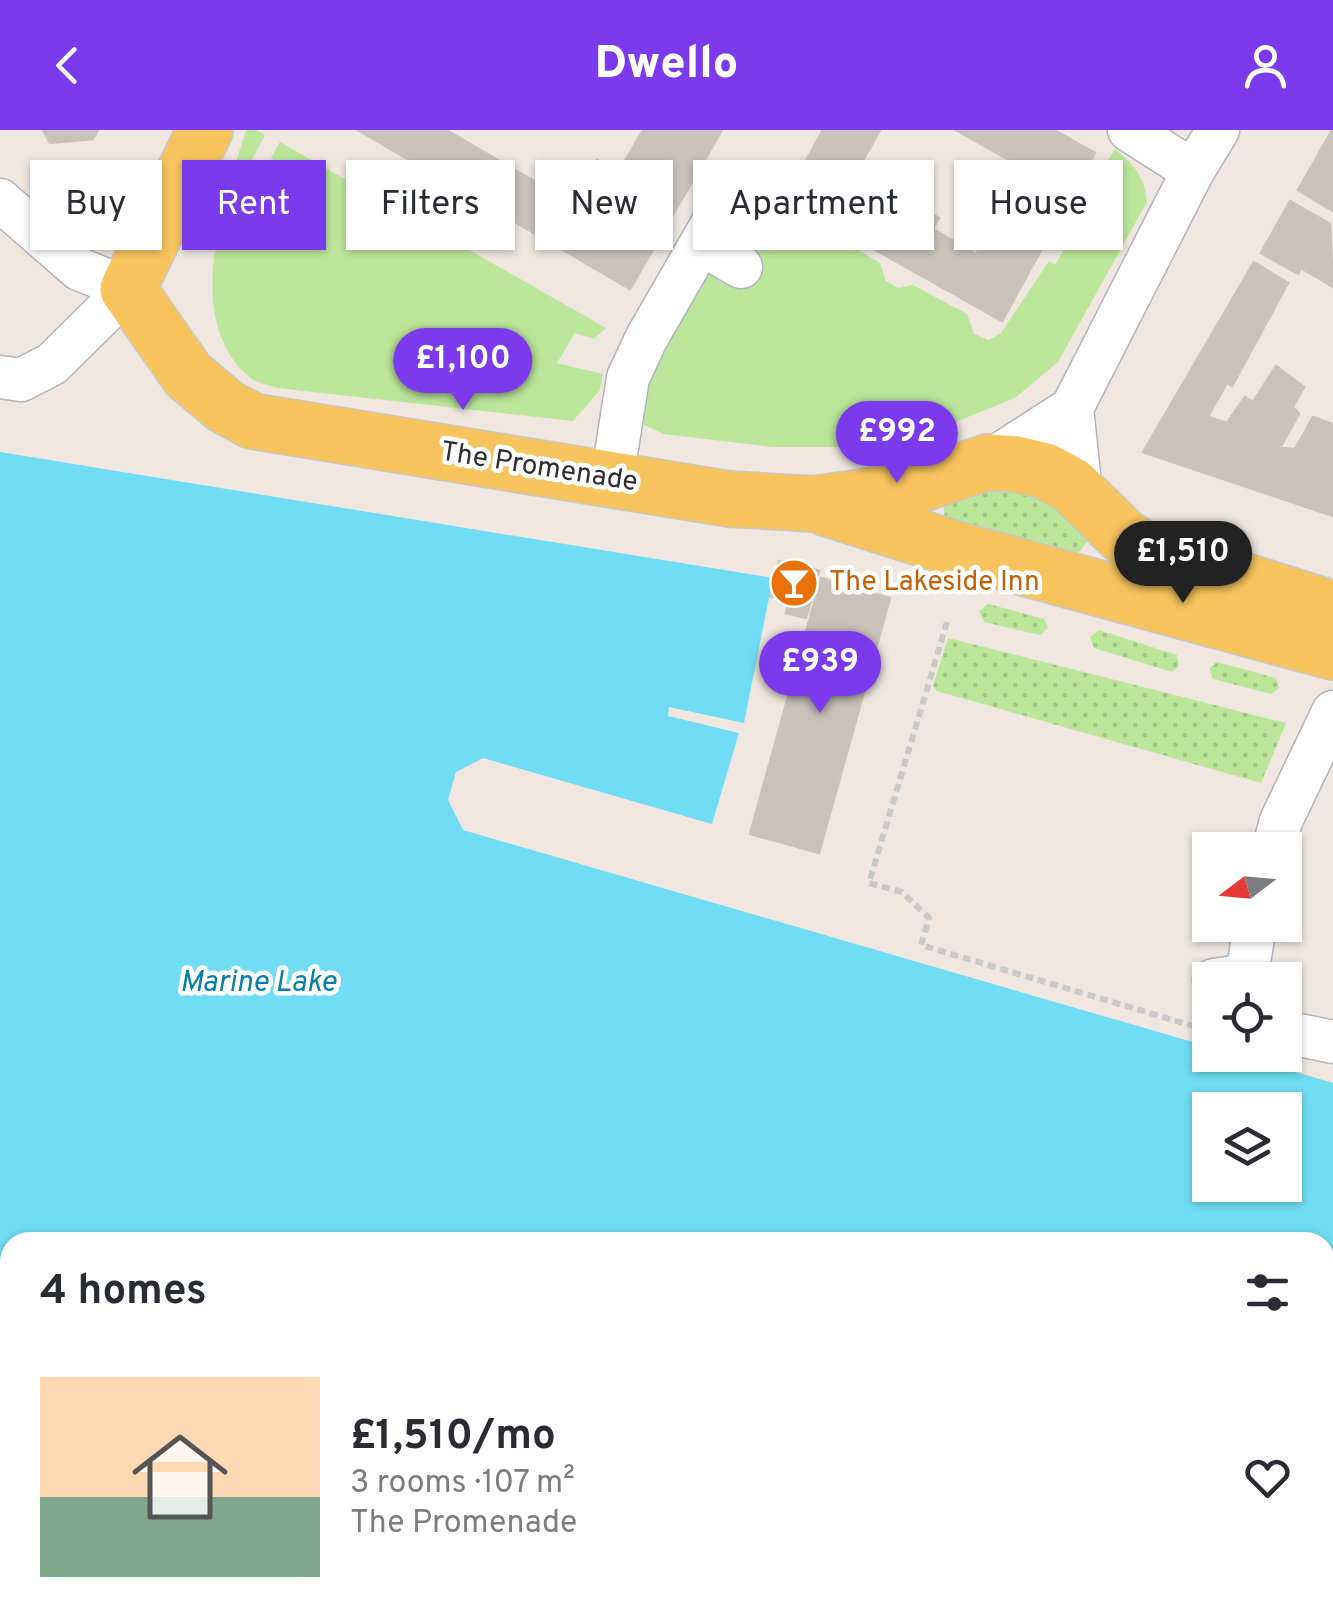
<!DOCTYPE html>
<html lang="en">
<head>
<meta charset="utf-8">
<style>
  body { margin:0; font-family:Overpass,sans-serif; background:#f7f7f7; color:#2b2b33; height:100vh; display:flex; flex-direction:column; font-size:38px; white-space:nowrap }
  * { box-sizing:border-box; margin:0 }
  p { font-size:32px; color:#7c7c81 }
  .icon { flex:none; width:55px; height:55px; fill:none; stroke:currentColor; stroke-width:2; stroke-linecap:round; stroke-linejoin:round }
  .map { position:relative; flex:1; overflow:hidden }
  .side { position:absolute; left:0px; top:1102px; width:1335px; height:392px; display:flex; flex-direction:column; background:#fff; border-radius:30px 30px 0 0; box-shadow:0 2px 8px #0004 }
  .side>* { flex:none }
  .hud { position:absolute; left:30px; top:30px; width:1275px; height:90px; display:flex; gap:20px }
  .needle { width:65px; rotate:254deg }
  .fabs { position:absolute; left:1192px; top:702px; display:grid; gap:20px }
  .fabs a { display:grid; place-items:center; width:110px; height:110px; border-radius:0px; background:#fff; box-shadow:0 2px 8px #0004; font-size:50px }
  .price { position:absolute; translate:-50% -85px; padding:0 22px; border-radius:35px; background:#7c3aed; color:#fff; font-size:32px; line-height:65px; filter:drop-shadow(0 2px 5px #0008) }
  .price::after { content:''; position:absolute; left:50%; top:60px; width:30px; height:22px; margin-left:-15px; background:inherit; clip-path:polygon(0 0,100% 0,50% 100%) }
  .price.selected { background:#222; color:#fff }
  ul { padding:0; list-style:none }
  li { display:flex; align-items:center; gap:30px; height:250px; padding:0 40px }
  li span { display:grid; place-items:center; flex:none; width:280px; height:200px; border-radius:0px; color:#555 }
  li>.icon { margin-inline-start:auto }
  span .icon { width:120px; height:120px; fill:#fffc; stroke-width:1 }
  li b { font-size:42px }
  h2 { display:flex; justify-content:space-between; align-items:center; height:120px; padding:0 40px; font-size:42px }
  .tag { padding:0 35px; border-radius:0px; background:#fff; box-shadow:0 2px 8px #0004; font-size:35px; line-height:90px }
  .tag.selected { background:#7c3aed; color:#fff }
  header { display:flex; justify-content:space-between; align-items:center; height:130px; padding:0 40px; background:#7c3aed; color:#fff; font-size:45px; font-weight:800 }
  .map>svg:first-child { display:block }
  .grass { fill:url(#grass-dots) }
  .forest { fill:url(#forest-firs) }
  .garden { fill:#bce79b }
  .water { fill:#70ddf4; fill-rule:evenodd }
  .building { fill:#c8c2bb; stroke:#cbc3b9; stroke-width:2.5 }
  .lines { fill:none; stroke-linecap:round; stroke-linejoin:round }
  .minor-casing { stroke:#b0b4be; stroke-width:45 }
  .major-casing { stroke:#c9c9c9; stroke-width:58 }
  .path { stroke:#c9c9c9; stroke-width:6; stroke-dasharray:8 5; stroke-linecap:butt }
  .minor { stroke:#fff; stroke-width:42 }
  .major { stroke:#f7c45e; stroke-width:55 }
  .labels { text-anchor:middle; dominant-baseline:central; stroke-width:9; stroke-linejoin:round; paint-order:stroke }
  .street-label { font-size:28px; fill:#2e2e2e; stroke:#fff }
  .food-label { font-size:28px; fill:#c56008; stroke:#fff; text-anchor:start }
  .water-label { font-size:30px; font-style:italic; fill:#0880a7; stroke:#fff }
</style>
</head>
<body>
<header><svg class="icon" aria-label="back" viewBox="0 0 24 24"><path d="M15 5l-7 7 7 7"/></svg>Dwello<svg class="icon" aria-label="person" viewBox="0 0 24 24"><circle cx="12" cy="8" r="4"/><path d="M4 21q1-7 8-7t8 7"/></svg></header>
<div class="map">
<svg width="1333" height="1494" viewBox="0 0 1333 1494">
  <defs>
    <pattern id="grass-dots" width="8" height="8" patternUnits="userSpaceOnUse" patternTransform="scale(2.5)"><rect width="8" height="8" fill="#bce79b"/><path d="M2 2h.1M6 6h.1" fill="none" stroke="#a2c686" stroke-width="1.8" stroke-linecap="round"/></pattern>
    <pattern id="forest-firs" width="22" height="20" patternUnits="userSpaceOnUse" patternTransform="scale(2.5)"><rect width="22" height="20" fill="#bce79b"/><path d="M5 1l3.5 6h-7zM16 11l3.5 6h-7z" fill="#a2c686"/></pattern>
  </defs>
  <rect width="100%" height="100%" fill="#efe7e0"/>
  <g class="grass">
    <path d="M981 352 1052 368 1087 397V412L1080 421 1062 430 945 389 943 374Z"/>
    <path d="M988 474 1044 489 1048 498 1040 505 984 492 979 481Z"/>
    <path d="M1099 500 1177 525 1179 536 1172 542 1094 518 1090 507Z"/>
    <path d="M948 508 1286 593 1261 653 937 561 933 556Z"/>
    <path d="M1217 532 1276 548 1279 558 1271 564 1213 549 1209 539Z"/>
  </g>
  <g class="forest">
    <path d="M0 1149 10 1153V1358L0 1362Z"/>
    <path d="M563 1485H986L1016 1494H564Z"/>
  </g>
  <g class="garden">
    <path d="M246 0H256L265 5 235 62 273 80 297 46 271 28 280 12 606 198 594 209 575 203 557 233 603 244 600 260 573 291 277 258C268 255 255 253 248 246 182 188 224 70 246 0Z"/>
    <path d="M1115 19C1135 36 1144 45 1147 72L1058 232 1015 268 948 295 855 317H773L664 304 644 295C644 240 676 190 699 141L732 154 761 105 750 96 769 66 794 82 798 107 806 114 833 105 880 133 886 151 898 158 913 155 967 184 974 204 989 210 1001 203 1049 131 1055 135 1077 97 1069 91Z"/>
  </g>
  <g class="water">
    <path d="M0 322 773 448 744 593 669 577 668 586 739 603 712 694 483 628 456 642 448 670 463 700 1210 917V925H1238L1333 953V1494H1016L986 1485H1325V1112H10V1153L0 1149ZM1210 980H1285V1055H1210Z"/>
    <path d="M10 1358V1485H563L564 1494H0V1362Z"/>
  </g>
  <g class="building">
    <path d="M43 0H98L93 9 50 13Z"/>
    <path d="M358 0H446L572 73 597 30 618 43 643 0H722L630 159Z"/>
    <path d="M823 0H880L849 55 894 80 901 67 939 88 933 99 976 124 1023 38 956 0H1054L1095 23 1002 191 785 69Z"/>
    <path d="M1332 0H1333V81L1298 60Z"/>
    <path d="M1290 71 1330 94 1333 157 1301 138 1298 144 1261 123Z"/>
    <path d="M1254 132 1288 153 1232 256 1227 253 1208 287 1227 293 1245 267 1253 272 1276 236 1304 257 1293 277 1299 284 1280 318 1295 319 1313 287 1333 294V386L1143 322Z"/>
    <path d="M779 431 795 435 796 432 819 441 806 488 786 483 789 471 770 466Z"/>
    <path d="M821 448 890 468 819 723 750 704Z"/>
  </g>
  <g class="lines">
    <g class="minor-casing">
      <g id="minor">
        <path d="M1129 0 1193 41"/>
        <path d="M0 70 79 139 128 159 52 234 21 250 0 247"/>
        <path d="M701 114 741 137"/>
        <path d="M1072 278 1081 363"/>
        <path d="M988 332 1072 278 1193 41 1218 0"/>
        <path d="M612 349 628 248 646 209 718 84"/>
        <path d="M1273 720 1281 691 1333 582"/>
        <path d="M1214 850 1247 845 1255 795"/>
        <path d="M1285 902 1333 912"/>
      </g>
    </g>
    <g class="major-casing">
      <g id="major">
        <path d="M205 0 128 159 188 245 225 276 252 291 729 369 814 374 897 362 988 332 1016 334 1045 341 1071 355 1123 406 1141 418 1333 479"/>
        <path d="M826 378 955 419 1333 522"/>
      </g>
    </g>
    <path class="path" d="M947 492 869 753 902 762 929 788 921 815 1210 901"/>
    <use href="#minor" class="minor"/>
    <use href="#major" class="major"/>
  </g>
  <defs>
    <g id="bar-disc" transform="scale(2.5)"><circle r="9.5" fill="#e8710a" stroke="#fff"/><path d="M-6-5H6L.8 .8V4.5H3.5V6h-7V4.5H-.8V.8Z" fill="#fff"/></g>
  </defs>
  <g fill-rule="evenodd">
    <use href="#bar-disc" x="794" y="453"/>
  </g>
  <g class="labels">
    <g class="street-label">
      <text transform="translate(539 338) rotate(9)">The Promenade</text>
    </g>
    <g class="food-label">
      <text x="829" y="453">The Lakeside Inn</text>
    </g>
    <g class="water-label">
      <text x="258" y="853">Marine Lake</text>
    </g>
  </g>
</svg>
<div class="fabs">
<a><svg class="needle" viewBox="-14 -14 28 28"><path d="M0-13l5 13h-10z" fill="#e53935"/><path d="M0 13l5-13h-10z" fill="#7c7c81"/></svg></a>
<a><svg class="icon" aria-label="locate" viewBox="0 0 24 24"><circle cx="12" cy="12" r="6"/><path d="M12 2v4M12 18v4M2 12h4M18 12h4"/></svg></a>
<a><svg class="icon" aria-label="layers" viewBox="0 0 24 24"><path d="M12 4l9 5-9 5-9-5zM3 14l9 5 9-5"/></svg></a>
</div>
<b class="price" style="left:463px;top:283px">£1,100</b>
<b class="price" style="left:897px;top:356px">£992</b>
<b class="price selected" style="left:1183px;top:476px">£1,510</b>
<b class="price" style="left:820px;top:586px">£939</b>
<div class="hud">
<a class="tag">Buy</a>
<a class="tag selected">Rent</a>
<a class="tag">Filters</a>
<a class="tag">New</a>
<a class="tag">Apartment</a>
<a class="tag">House</a>
</div>
<section class="side">
<h2>4 homes<svg class="icon" aria-label="filters" viewBox="0 0 24 24"><path d="M4 7h16M4 17h16"/><circle cx="9" cy="7" r="2"/><circle cx="15" cy="17" r="2"/></svg></h2>
<ul>
<li><span style="background:linear-gradient(#ffd9b3 60%,#7fa58c 0)"><svg class="icon" aria-label="home" viewBox="0 0 24 24"><path d="M3 11l9-7 9 7M6 9v11h12V9"/></svg></span><div><b>£1,510/mo</b><p>3 rooms · 107 m²</p><p>The Promenade</p></div><svg class="icon" aria-label="heart" viewBox="0 0 24 24"><path d="M12 20l-8-8c-3-5 5-10 8-4 3-6 11-1 8 4z"/></svg></li>
</ul>
</section>
</div>
</body>
</html>
